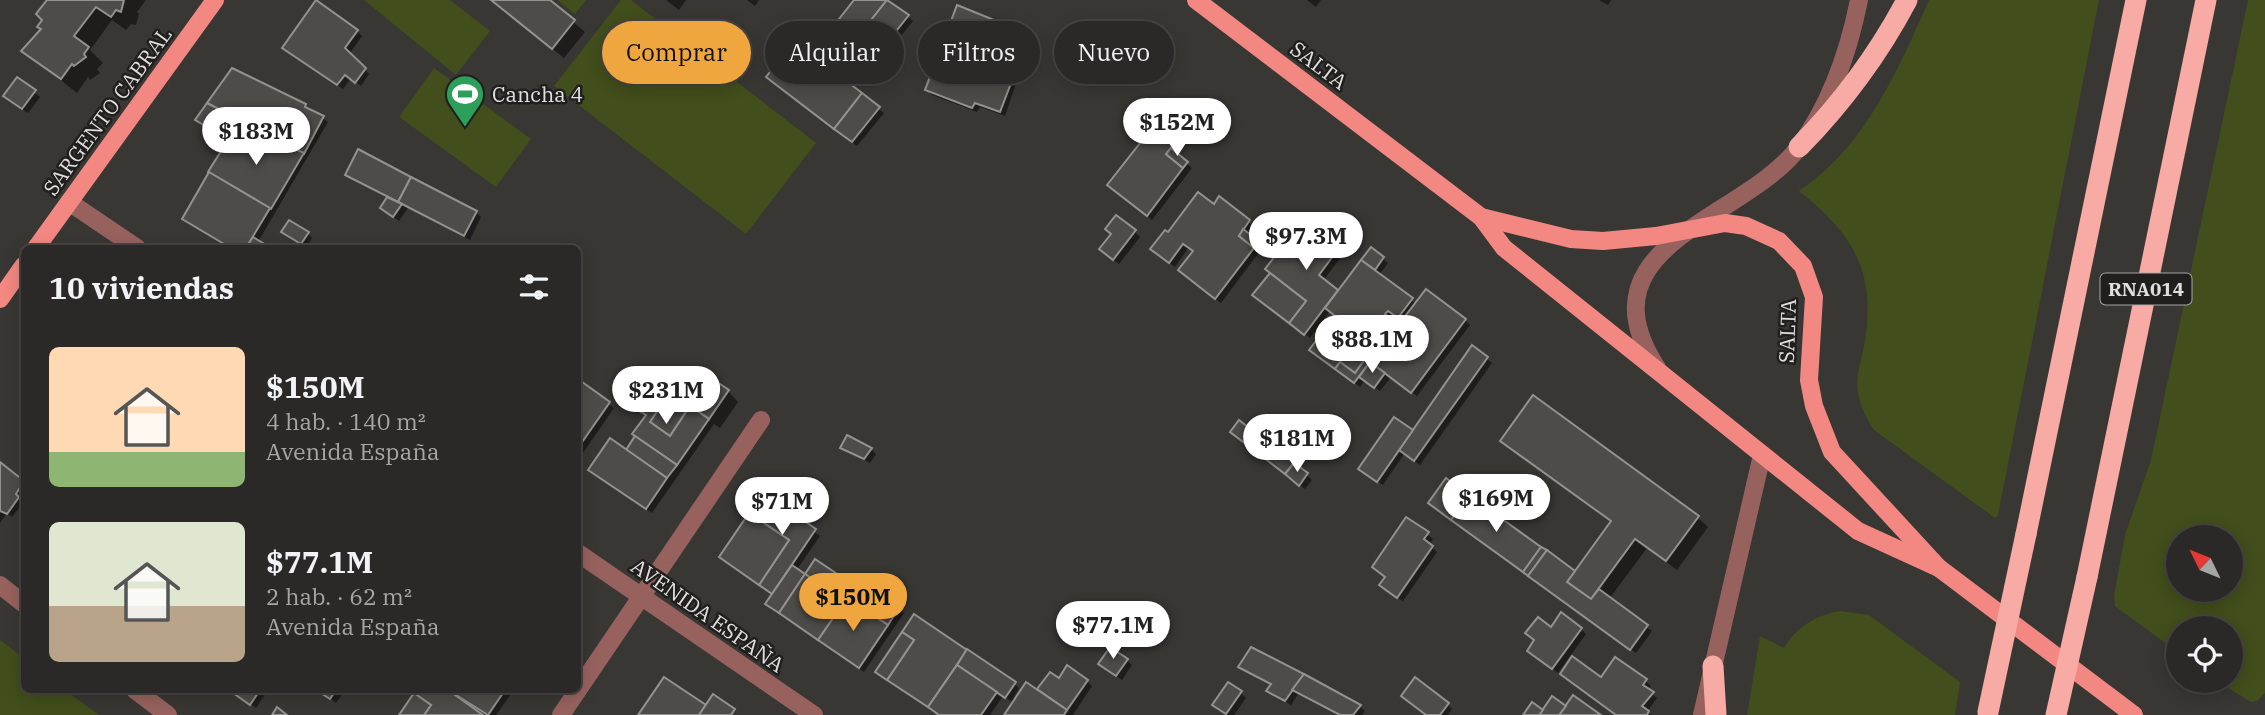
<!DOCTYPE html>
<html lang="es">
<head>
<meta charset="utf-8">
<style>
  body { margin:0; font-family:"IBM Plex Serif",serif; background:#373533; color:#f1f3f6; height:100vh; display:flex; flex-direction:column; font-size:26px; white-space:nowrap }
  * { box-sizing:border-box; margin:0 }
  p { font-size:23px; color:#a6a6a7 }
  .icon { flex:none; width:38px; height:38px; fill:none; stroke:currentColor; stroke-width:2; stroke-linecap:round; stroke-linejoin:round }
  .map { position:relative; flex:1; overflow:hidden }
  .sheet { position:absolute; left:21px; top:245px; width:560px; height:448px; display:flex; flex-direction:column; background:#2b2927; border-radius:10px; box-shadow:0 4px 18px #0003,0 0 0 2px #474544 }
  .sheet>* { flex:none }
  .banner { position:absolute; left:602px; top:21px; width:665px; height:63px; display:flex; gap:14px }
  .needle { width:46px; rotate:313deg }
  .buttons { position:absolute; left:2166px; top:525px; display:grid; gap:14px }
  .buttons a { display:grid; place-items:center; width:77px; height:77px; border-radius:50%; background:#2b2927; box-shadow:0 4px 18px #0003,0 0 0 2px #474544; font-size:35px }
  .price { position:absolute; translate:-50% -60px; padding:0 16px; border-radius:24px; background:#fff; color:#222; font-size:23px; line-height:46px; filter:drop-shadow(0 2px 4px #0008) }
  .price::after { content:''; position:absolute; left:50%; top:42px; width:21px; height:16px; margin-left:-10px; background:inherit; clip-path:polygon(0 0,100% 0,50% 100%) }
  .price.current { background:#f0a63f; color:#111 }
  ul { padding:0; list-style:none }
  li { display:flex; align-items:center; gap:21px; height:175px; padding:0 28px }
  li span { display:grid; place-items:center; flex:none; width:196px; height:140px; border-radius:10px; color:#555 }
  li>.icon { margin-inline-start:auto }
  span .icon { width:84px; height:84px; fill:#fffc; stroke-width:1 }
  li b { font-size:30px }
  h2 { display:flex; justify-content:space-between; align-items:center; height:84px; padding:0 28px; font-size:30px }
  .chip { padding:0 24px; border-radius:32px; background:#2b2927; box-shadow:0 4px 18px #0003,0 0 0 2px #474544; font-size:24px; line-height:63px }
  .chip.current { background:#f0a63f; color:#111 }
  .map>svg:first-child { display:block }
  .green { fill:#424e1b; fill-rule:evenodd }
  .shadow { fill:#0007; fill-rule:evenodd }
  .building { fill:#4e4c49; stroke:#95928e; stroke-width:2 }
  .lines { fill:none; stroke-linecap:round; stroke-linejoin:round }
  .minor { stroke:#97625e; stroke-width:18 }
  .major { stroke:#f38882; stroke-width:18 }
  .highway { stroke:#f8aaa4; stroke-width:21 }
  .highway-bridge { stroke:#f8aaa4; stroke-width:21 }
  .labels { text-anchor:middle; dominant-baseline:central; stroke-width:5; stroke-linejoin:round; paint-order:stroke }
  .shield { fill:#201f1d; stroke:#a7a5a4; stroke-width:2 }
  .shield-label { font-size:19px; font-weight:bold; fill:#e1dfde }
  .street-label { font-size:21px; fill:#e1dfde; stroke:#201f1d }
  .poi-label { font-size:21px; fill:#e1dfde; stroke:#201f1d; text-anchor:start }
</style>
</head>
<body>
<div class="map">
<svg width="2265" height="715" viewBox="0 0 2265 715">
  <rect width="100%" height="100%" fill="#393734"/>
  <g class="green">
    <path d="M364 0H450L490 31 456 75Z"/>
    <path d="M557 0H586L575 14Z"/>
    <path d="M621 0H631L816 143 746 234 554 86Z"/>
    <path d="M1929 0H2099L1998 515 1995 518 1874 430C1843 381 1864 372 1867 323 1872 261 1844 227 1799 191 1865 147 1898 70 1929 0Z"/>
    <path d="M2248 0H2265V693L2257 701 2251 702 2217 681H2231V628H2179V653L2115 606 2114 596 2125 535 2151 460ZM2179 537H2231V590H2179Z"/>
    <path d="M434 68 531 139 496 187 399 117Z"/>
    <path d="M1840 611 1869 615 1960 682 1955 715H1747L1760 636 1784 648C1797 626 1815 616 1840 611Z"/>
    <path d="M0 640 24 658V690H65L99 715H0Z"/>
  </g>
  <g class="shadow">
    <path d="M49 0H146L137 12 139 14 136 25 131 24 126 30 112 20 90 50 103 63 97 69 100 73 90 80 88 77 77 93 24 51 43 30Z"/>
    <path d="M492 0H547L585 32 564 58Z"/>
    <path d="M666 0H686L679 10Z"/>
    <path d="M747 0H759L755 6Z"/>
    <path d="M856 0H887L913 21 875 69 835 38Z"/>
    <path d="M1307 0H1321L1316 7Z"/>
    <path d="M1599 0H1611L1608 5Z"/>
    <path d="M1008 27 1022 40 1026 54 1005 116 980 107 977 112 932 95 927 90Z"/>
    <path d="M357 31 362 36 350 53 369 74 361 86 351 78 343 89 290 53Z"/>
    <path d="M794 44 884 113 857 146 774 82Z"/>
    <path d="M17 79 40 97 28 113 10 101Z"/>
    <path d="M305 105 328 122 258 242 268 248H223L225 246 184 218 229 140 197 120ZM245 124 284 144 279 152 241 131Z"/>
    <path d="M1172 146 1177 151 1175 154 1192 168 1152 220 1114 190Z"/>
    <path d="M347 175 476 212 481 217 470 240 408 208 399 221 382 208 388 198Z"/>
    <path d="M1219 199 1254 227 1248 234 1263 247 1221 303 1185 275 1195 252 1189 247 1175 267 1157 254 1168 235 1214 206Z"/>
    <path d="M1303 222 1343 254 1323 281 1339 293 1372 249 1388 263 1379 275 1416 304 1465 320 1470 325 1417 396 1391 377 1380 391 1365 380 1360 387 1317 354 1337 317 1330 311 1310 338 1255 295ZM1394 314 1403 322 1399 327 1390 320Z"/>
    <path d="M283 232 307 233 312 238 306 248Z"/>
    <path d="M1135 232 1140 237 1119 264 1106 254Z"/>
    <path d="M1486 358 1492 363 1420 465 1404 454 1383 485 1366 474 1414 432Z"/>
    <path d="M578 382 614 408 578 460Z"/>
    <path d="M648 384 668 398 728 391 738 402 720 428 714 424 652 513 595 474 627 452 647 416 634 406Z"/>
    <path d="M1237 437 1307 475 1312 480 1305 489Z"/>
    <path d="M1502 441 1697 517 1708 527 1677 570 1647 548 1609 599 1652 631 1636 653 1459 525 1575 573 1612 523Z"/>
    <path d="M842 447 871 449 876 454 870 463Z"/>
    <path d="M0 465 24 483V494L20 500 23 503 12 517 7 513 0 523Z"/>
    <path d="M763 495 820 536 796 571 806 577 815 562 855 589 904 613 864 672 772 609 767 604 774 594 721 557Z"/>
    <path d="M1407 519 1433 539 1429 545 1437 552 1403 601 1386 590V578L1374 567Z"/>
    <path d="M914 617 1014 683 1019 688 1013 698 1016 700 1037 692 1050 674 1059 681H1087L1092 686 1073 715H1006L1014 703 1003 696 990 715H939L882 676Z"/>
    <path d="M1551 629H1581L1586 634 1558 673 1534 655Z"/>
    <path d="M1127 660 1132 665 1122 680 1106 669Z"/>
    <path d="M1241 666 1360 707 1365 711 1362 715H1338L1298 694 1291 705 1268 691 1272 686Z"/>
    <path d="M1601 679 1646 681 1651 686 1647 690 1657 698 1647 712 1651 715H1615Z"/>
    <path d="M230 690H268L256 708Z"/>
    <path d="M320 690H345L336 703Z"/>
    <path d="M408 690H514L496 715H401L415 695Z"/>
    <path d="M1241 693 1246 698 1234 715H1227L1214 705Z"/>
    <path d="M1447 704 1452 709 1448 715H1427Z"/>
  </g>
  <g class="building">
    <path d="M47 0H124L121 12 116 10 111 17 96 7 74 36 89 47 84 54 86 57 74 66 72 64 61 79 21 51 41 29 37 27 42 20 36 14Z"/>
    <path d="M316 0 358 30 345 48 366 68 355 83 345 75 337 85 282 48Z"/>
    <path d="M491 0H550L575 20 552 49Z"/>
    <path d="M854 0H887L848 49 828 33Z"/>
    <path d="M887 0 909 15 869 65 848 49Z"/>
    <path d="M957 5 1009 26 1019 37 1021 57 1000 112 975 103 972 108 925 90Z"/>
    <path d="M794 41 862 93 834 129 766 77Z"/>
    <path d="M232 68 306 104 305 107 324 116 304 154 207 103Z"/>
    <path d="M17 77 36 90 22 109 3 96Z"/>
    <path d="M862 93 880 107 852 142 834 129Z"/>
    <path d="M207 103 240 120 228 139 195 120Z"/>
    <path d="M236 127 279 150 283 143 304 153 271 209 208 172Z"/>
    <path d="M1152 128 1173 145 1166 154 1183 168 1147 216 1107 185Z"/>
    <path d="M1171 148 1188 162 1183 168 1166 154Z"/>
    <path d="M358 149 411 177 398 202 345 175Z"/>
    <path d="M209 172 270 208 246 248H221L224 244 182 219Z"/>
    <path d="M411 177 477 211 464 236 398 202Z"/>
    <path d="M1198 192 1214 204 1219 196 1250 220 1239 236 1254 248 1215 299 1178 270 1193 251 1183 244 1169 263 1150 249 1165 230 1168 232Z"/>
    <path d="M387 197 402 204 393 217 380 208Z"/>
    <path d="M1116 215 1136 230 1113 260 1099 249 1111 234 1105 229Z"/>
    <path d="M289 220 309 232 301 244 281 232Z"/>
    <path d="M1303 220 1339 248 1319 275 1338 290 1304 335 1289 323 1306 301 1265 269Z"/>
    <path d="M1243 229 1259 241 1254 248 1239 236Z"/>
    <path d="M253 237 271 248H246Z"/>
    <path d="M1371 247 1384 257 1375 270 1361 260Z"/>
    <path d="M1361 260 1413 298 1398 318 1388 311 1385 314 1399 325 1379 350 1374 347 1355 373 1340 362 1335 369 1309 350 1335 316 1325 308Z"/>
    <path d="M1270 273 1306 301 1289 323 1252 295Z"/>
    <path d="M1426 289 1466 319 1411 393 1370 362Z"/>
    <path d="M1472 345 1488 357 1414 461 1399 450Z"/>
    <path d="M1367 356 1372 359 1354 383 1335 369 1340 362 1355 373Z"/>
    <path d="M1370 362 1385 373 1374 388 1359 377Z"/>
    <path d="M708 376 729 390 709 419 690 406 670 436 650 422 679 379 697 391Z"/>
    <path d="M578 379 610 402 578 448Z"/>
    <path d="M648 382 667 396 650 422 670 436 690 406 709 419 677 465 632 434 646 415 631 406Z"/>
    <path d="M1533 395 1699 516 1666 561 1635 539 1591 599 1567 582 1611 521 1500 441Z"/>
    <path d="M1394 417 1413 430 1377 482 1358 469Z"/>
    <path d="M1239 420 1294 463 1285 474 1230 432Z"/>
    <path d="M847 435 872 448 864 459 840 448Z"/>
    <path d="M635 436 677 465 667 478 626 450Z"/>
    <path d="M610 438 667 478 646 509 588 470Z"/>
    <path d="M0 462 24 481 16 494 19 497 7 514 0 511Z"/>
    <path d="M1294 463 1308 473 1299 486 1285 474Z"/>
    <path d="M1446 478 1469 495 1451 520 1428 503Z"/>
    <path d="M762 492 816 529 772 594 759 585 789 540 749 513Z"/>
    <path d="M1469 495 1541 547 1523 572 1451 520Z"/>
    <path d="M749 513 789 540 759 585 719 557Z"/>
    <path d="M1406 517 1429 532 1424 539 1433 546 1397 598 1379 585 1385 577 1372 567Z"/>
    <path d="M1541 547 1547 550 1528 576 1523 572Z"/>
    <path d="M1547 550 1575 571 1567 582 1591 599 1599 589 1648 625 1630 650 1528 576Z"/>
    <path d="M815 559 855 586 845 601 805 574Z"/>
    <path d="M792 565 805 574 779 613 765 604Z"/>
    <path d="M805 574 845 601 818 640 779 613Z"/>
    <path d="M860 579 900 606 888 625 847 598Z"/>
    <path d="M847 598 888 625 859 668 818 640Z"/>
    <path d="M1561 612 1582 628 1552 669 1527 651 1534 640 1525 633 1538 617 1551 627Z"/>
    <path d="M914 614 967 650 928 707 887 680 914 640 902 632Z"/>
    <path d="M902 632 914 640 887 680 875 672Z"/>
    <path d="M1110 647 1128 659 1116 676 1098 664Z"/>
    <path d="M1251 647 1304 674 1285 701 1266 691 1271 684 1238 667Z"/>
    <path d="M967 649 1016 682 1005 698 957 665Z"/>
    <path d="M1572 656 1601 677 1615 657 1647 679 1643 685 1654 692 1642 706 1649 711 1647 715H1616L1560 674Z"/>
    <path d="M957 665 997 692 981 715H939L928 707Z"/>
    <path d="M1067 665 1088 680 1067 710 1037 689 1050 672 1059 678Z"/>
    <path d="M1304 674 1361 705 1353 715H1340L1292 690Z"/>
    <path d="M664 677 706 705 699 715H638Z"/>
    <path d="M1415 677 1449 703 1440 715H1426L1401 696Z"/>
    <path d="M1026 682 1067 710 1064 715H1004Z"/>
    <path d="M1228 682 1242 691 1226 714 1212 705Z"/>
    <path d="M229 690H260L250 705Z"/>
    <path d="M316 690H336L330 699Z"/>
    <path d="M417 690H448L483 715H424L431 705 414 693Z"/>
    <path d="M448 690H505L488 715Z"/>
    <path d="M414 693 431 705 424 715H399Z"/>
    <path d="M713 694 735 709 731 715H699Z"/>
    <path d="M1573 695 1601 715H1559Z"/>
    <path d="M1552 696 1566 706 1559 715H1539Z"/>
    <path d="M1532 702 1543 710 1539 715H1523Z"/>
    <path d="M277 707 287 715H272Z"/>
  </g>
  <g class="lines">
    <g class="minor">
      <path d="M69 202 137 248"/>
      <path d="M1657 368C1577 245 1744 220 1799 147 1830 105 1849 50 1859 0"/>
      <path d="M578 553 814 715"/>
      <path d="M0 585 24 604"/>
      <path d="M135 690 168 715"/>
      <path d="M561 715 761 420"/>
      <path d="M1702 715 1762 455"/>
    </g>
    <g class="major">
      <path d="M1196 0 1481 217 1504 248 1858 531 1939 568"/>
      <path d="M1481 217 1571 239 1603 241 1656 236 1725 223 1746 226 1779 241 1803 266 1814 297 1809 380 1814 406 1832 452 1939 568 2134 715"/>
      <path d="M36 248 215 0"/>
      <path d="M0 299 24 265"/>
    </g>
    <g class="highway">
      <path d="M1799 147C1843 102 1878 55 1907 0"/>
      <path d="M2026 534 2136 0"/>
      <path d="M2087 577 2206 0"/>
      <path d="M1713 666 1716 715"/>
    </g>
    <g class="highway-bridge">
      <path d="M1988 712 2026 534"/>
      <path d="M2056 715 2087 577"/>
    </g>
  </g>
  <defs>
    <g id="stadium-pin" transform="scale(2.0125)"><path d="M0 17L-7.5 6A9.5 9.5 0 1 1 7.5 6Z" fill="#2e9e5b" stroke="#201f1d"/><path d="M0-5a6.5 5 0 1 0 0 10a6.5 5 0 1 0 0-10ZM-3.5-1.8h7v3.6h-7Z" fill="#fff"/></g>
  </defs>
  <g fill-rule="evenodd">
    <use href="#stadium-pin" x="465" y="94"/>
  </g>
  <g class="labels">
    <rect class="shield" x="2100.5" y="273.5" width="91" height="31" rx="5"/>
    <g class="shield-label">
      <text x="2146" y="289">RNA014</text>
    </g>
    <g class="street-label">
      <text transform="translate(1319 65) rotate(37)">SALTA</text>
      <text transform="translate(107 111) rotate(-54)">SARGENTO CABRAL</text>
      <text transform="translate(1787 331) rotate(-88)">SALTA</text>
      <text transform="translate(708 615) rotate(35)">AVENIDA ESPAÑA</text>
    </g>
    <g class="poi-label">
      <text x="492" y="94">Cancha 4</text>
    </g>
  </g>
</svg>
<div class="buttons">
<a><svg class="needle" viewBox="-14 -14 28 28"><path d="M0-13l5 13h-10z" fill="#e53935"/><path d="M0 13l5-13h-10z" fill="#a6a6a7"/></svg></a>
<a><svg class="icon" aria-label="locate" viewBox="0 0 24 24"><circle cx="12" cy="12" r="6"/><path d="M12 2v4M12 18v4M2 12h4M18 12h4"/></svg></a>
</div>
<b class="price" style="left:1177px;top:158px">$152M</b>
<b class="price" style="left:256px;top:167px">$183M</b>
<b class="price" style="left:1306px;top:272px">$97.3M</b>
<b class="price" style="left:1372px;top:375px">$88.1M</b>
<b class="price" style="left:666px;top:426px">$231M</b>
<b class="price" style="left:1297px;top:474px">$181M</b>
<b class="price" style="left:1496px;top:534px">$169M</b>
<b class="price" style="left:782px;top:537px">$71M</b>
<b class="price current" style="left:853px;top:633px">$150M</b>
<b class="price" style="left:1113px;top:661px">$77.1M</b>
<div class="banner">
<a class="chip current">Comprar</a>
<a class="chip">Alquilar</a>
<a class="chip">Filtros</a>
<a class="chip">Nuevo</a>
</div>
<section class="sheet">
<h2>10 viviendas<svg class="icon" aria-label="filters" viewBox="0 0 24 24"><path d="M4 7h16M4 17h16"/><circle cx="9" cy="7" r="2"/><circle cx="15" cy="17" r="2"/></svg></h2>
<ul>
<li><span style="background:linear-gradient(#ffd9b3 75%,#8fb573 0)"><svg class="icon" aria-label="home" viewBox="0 0 24 24"><path d="M3 11l9-7 9 7M6 9v11h12V9"/></svg></span><div><b>$150M</b><p>4 hab. · 140 m²</p><p>Avenida España</p></div></li>
<li><span style="background:linear-gradient(#dfe7d0 60%,#b9a48a 0)"><svg class="icon" aria-label="home" viewBox="0 0 24 24"><path d="M3 11l9-7 9 7M6 9v11h12V9"/></svg></span><div><b>$77.1M</b><p>2 hab. · 62 m²</p><p>Avenida España</p></div></li>
</ul>
</section>
</div>
</body>
</html>
